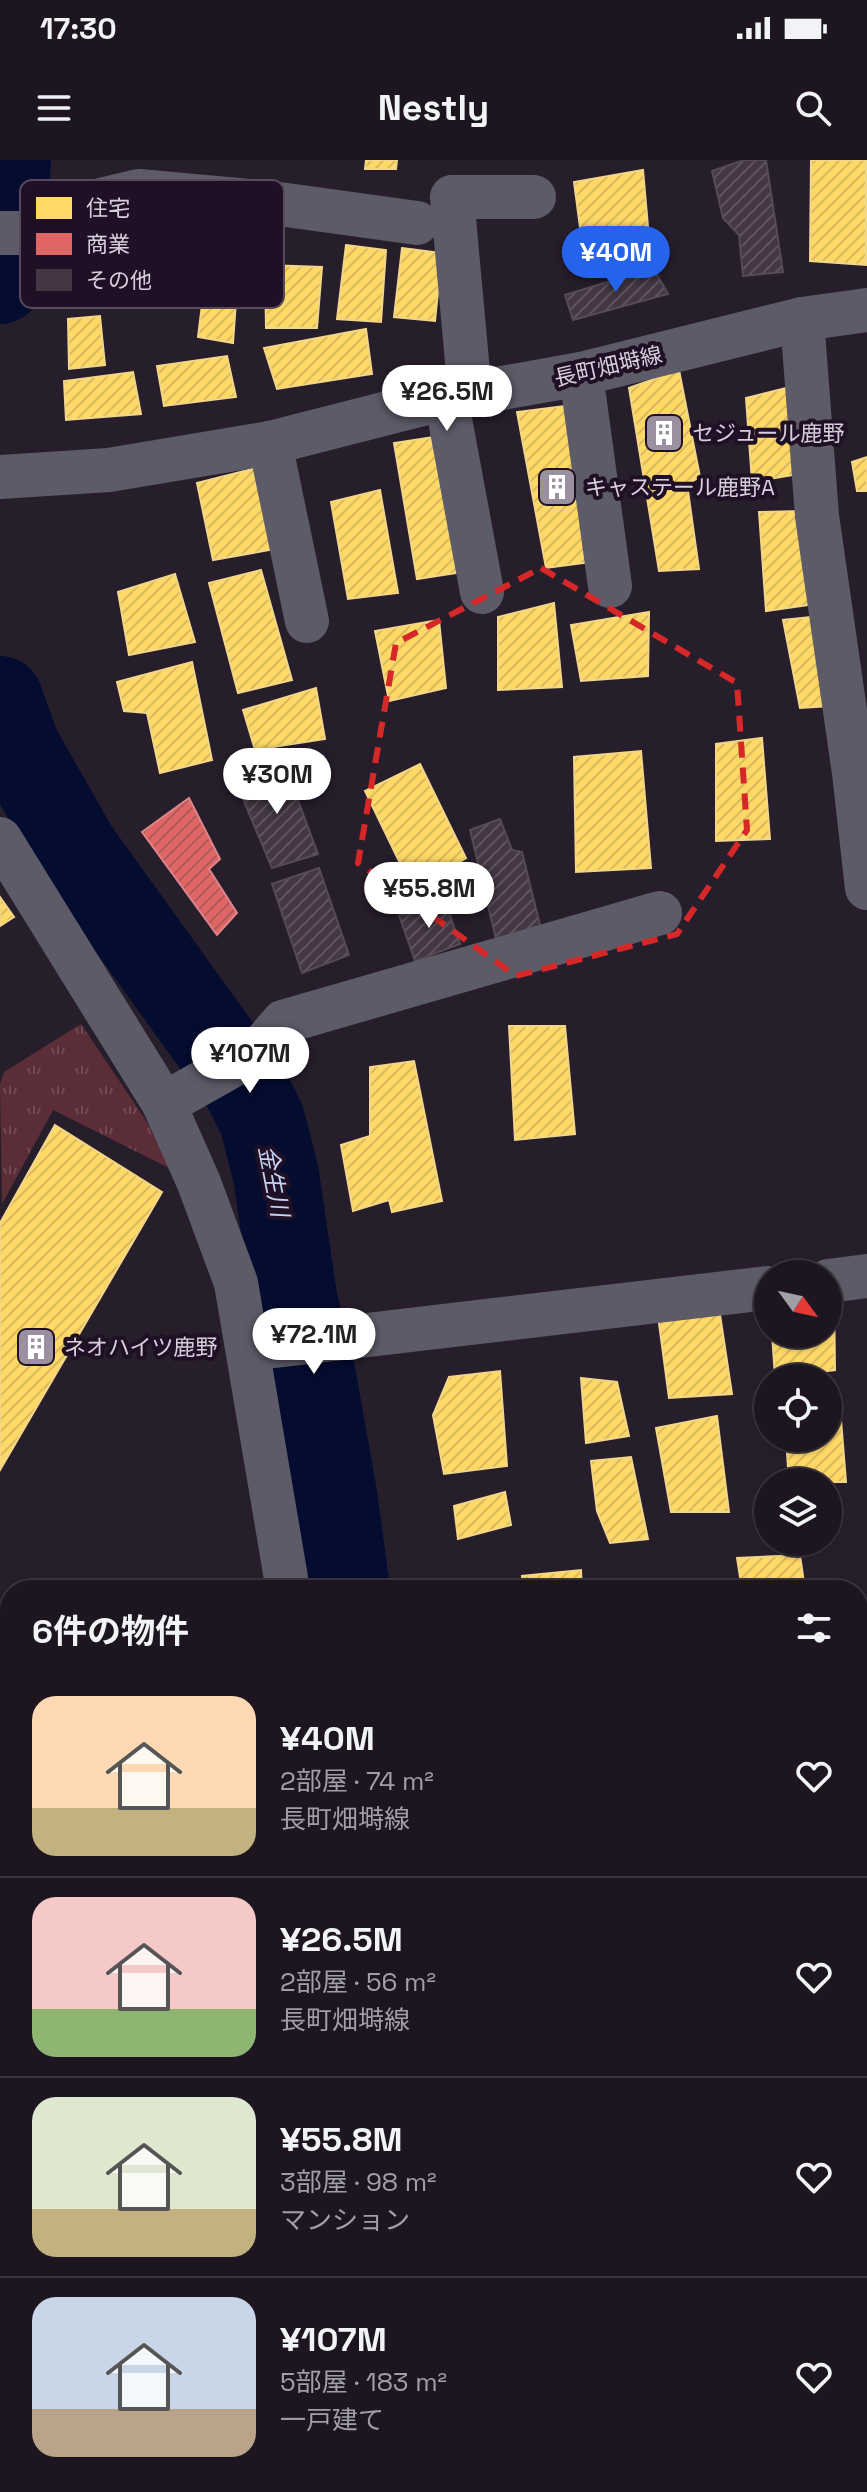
<!DOCTYPE html>
<html lang="ja">
<head>
<meta charset="utf-8">
<style>
  body { margin:0; font-family:"Space Grotesk","Noto Sans JP",sans-serif; background:#2a232d; color:#f1f3f6; height:100vh; display:flex; flex-direction:column; font-size:30px; white-space:nowrap }
  * { box-sizing:border-box; margin:0 }
  p { font-size:26px; color:#a09fa5 }
  .icon { flex:none; width:44px; height:44px; fill:none; stroke:currentColor; stroke-width:2; stroke-linecap:round; stroke-linejoin:round }
  .map { position:relative; flex:1; overflow:hidden }
  .details { position:absolute; left:0px; top:1420px; width:868px; height:912px; display:flex; flex-direction:column; background:#1d1620; border-radius:32px 32px 0 0; box-shadow:0 2px 6px #0004,0 0 0 2px #3b353e }
  .details>* { flex:none }
  .needle { width:52px; rotate:123deg }
  .buttons { position:absolute; left:754px; top:1100px; display:grid; gap:16px }
  .buttons a { display:grid; place-items:center; width:88px; height:88px; border-radius:50%; background:#1d1620; box-shadow:0 2px 6px #0004,0 0 0 2px #3b353e; font-size:40px }
  .price { position:absolute; translate:-50% -68px; padding:0 18px; border-radius:28px; background:#fff; color:#222; font-size:26px; line-height:52px; filter:drop-shadow(0 2px 4px #0008) }
  .price::after { content:''; position:absolute; left:50%; top:48px; width:24px; height:18px; margin-left:-12px; background:inherit; clip-path:polygon(0 0,100% 0,50% 100%) }
  .price.current { background:#2563eb; color:#fff }
  ul { padding:0; list-style:none }
  li { display:flex; align-items:center; gap:24px; height:200px; padding:0 32px }
  li+li { border-top:2px solid #3b353e }
  li span { display:grid; place-items:center; flex:none; width:224px; height:160px; border-radius:24px; color:#555 }
  li>.icon { margin-inline-start:auto }
  span .icon { width:96px; height:96px; fill:#fffc; stroke-width:1 }
  li b { font-size:34px }
  h2 { display:flex; justify-content:space-between; align-items:center; height:96px; padding:0 32px; font-size:34px }
  .status { display:flex; justify-content:space-between; align-items:center; height:56px; padding:0 40px; background:#1d1620; direction:ltr }
  .status svg { height:22px; fill:currentColor }
  header { display:flex; justify-content:space-between; align-items:center; height:104px; padding:0 32px; background:#1d1620; font-size:36px; font-weight:700 }
  .map>svg:first-child { display:block }
  .park { fill:url(#park-tufts) }
  .homes { fill:url(#homes-hatch); stroke:#f4d68a; stroke-width:2 }
  .shops { fill:url(#shops-hatch); stroke:#de858a; stroke-width:2 }
  .lines { fill:none; stroke-linecap:round; stroke-linejoin:round }
  .river { stroke:#040c30; stroke-width:86 }
  .building { fill:url(#building-hatch); stroke:#554b55; stroke-width:2 }
  .minor { stroke:#5d5b68; stroke-width:44 }
  .marked { fill:none; stroke:#d62828; stroke-width:6; stroke-dasharray:16 10; stroke-linejoin:round }
  .labels { text-anchor:middle; dominant-baseline:central; stroke-width:8; stroke-linejoin:round; paint-order:stroke }
  .street-label { font-size:22px; fill:#d9cede; stroke:#201026 }
  .poi-label { font-size:22px; fill:#d9cede; stroke:#201026; text-anchor:start }
  .water-label { font-size:24px; font-style:italic; fill:#c5d4f1; stroke:#201026 }
  .key { fill:#201026; stroke:#58495d; stroke-width:2 }
  .key-label { font-size:22px; fill:#d9cede }
</style>
</head>
<body>
<div class="status"><b>17:30</b><svg viewBox="0 0 49 12"><path d="M0 12V9h3v3zM5 12V6h3v6zM10 12V3h3v9zM15 12V0h3v12zM26 1h20v11H26zM47 4h2v5h-2z"/></svg></div>
<header><svg class="icon" aria-label="menu" viewBox="0 0 24 24"><path d="M4 6h16M4 12h16M4 18h16"/></svg>Nestly<svg class="icon" aria-label="search" viewBox="0 0 24 24"><circle cx="10" cy="10" r="6"/><path d="M15 15l6 6"/></svg></header>
<div class="map">
<svg width="867" height="2332" viewBox="0 0 867 2332">
  <defs>
    <pattern id="park-tufts" width="24" height="20" patternUnits="userSpaceOnUse" patternTransform="scale(2)"><rect width="24" height="20" fill="#5a2d37"/><path d="M3 7l-1-3M5 7V3M7 7l1-3M15 17l-1-3M17 17v-4M19 17l1-3" fill="none" stroke="#714a54"/></pattern>
    <pattern id="homes-hatch" width="6" height="6" patternUnits="userSpaceOnUse" patternTransform="scale(2)"><rect width="6" height="6" fill="#ffd966"/><path d="M-1 1l2-2M0 6l6-6M5 7l2-2" fill="none" stroke="#d9ba5f"/></pattern>
    <pattern id="shops-hatch" width="6" height="6" patternUnits="userSpaceOnUse" patternTransform="scale(2)"><rect width="6" height="6" fill="#e06666"/><path d="M-1 1l2-2M0 6l6-6M5 7l2-2" fill="none" stroke="#b05a5c"/></pattern>
    <pattern id="building-hatch" width="6" height="6" patternUnits="userSpaceOnUse" patternTransform="scale(2)"><rect width="6" height="6" fill="#443743"/><path d="M-1 1l2-2M0 6l6-6M5 7l2-2" fill="none" stroke="#5e535e"/></pattern>
  </defs>
  <rect width="100%" height="100%" fill="#271e2b"/>
  <path class="park" d="M81 864 149 965 169 1008 53 950 2 1044 0 924 4 912Z"/>
  <g class="homes">
    <path d="M366 0H397L396 9H365Z"/>
    <path d="M811 0H866V105L810 101Z"/>
    <path d="M643 10 648 67 639 97 585 105 574 22Z"/>
    <path d="M346 85 386 90 381 162 337 159Z"/>
    <path d="M402 88 442 93 435 161 394 157Z"/>
    <path d="M265 105 322 107 317 168H266Z"/>
    <path d="M237 127 233 183 198 177 204 128Z"/>
    <path d="M100 156 105 205 69 209 68 159Z"/>
    <path d="M366 169 372 214 277 229 264 188Z"/>
    <path d="M227 196 236 237 164 246 157 206Z"/>
    <path d="M679 210 700 317 687 324 699 409 659 411 629 228Z"/>
    <path d="M133 212 141 254 66 260 64 221Z"/>
    <path d="M794 226 799 314 752 322 746 238Z"/>
    <path d="M572 245 592 402 546 408 517 252Z"/>
    <path d="M441 276 463 412 417 419 394 283Z"/>
    <path d="M867 297V331H857L852 302Z"/>
    <path d="M256 308 275 389 213 400 197 323Z"/>
    <path d="M380 330 398 433 348 439 331 342Z"/>
    <path d="M801 351 816 444 766 451 759 352Z"/>
    <path d="M261 410 292 520 238 533 209 423Z"/>
    <path d="M175 414 195 482 129 495 118 432Z"/>
    <path d="M554 443 562 527 498 530V457Z"/>
    <path d="M649 452 648 516 581 521 571 465Z"/>
    <path d="M820 456 831 546 800 548 783 460Z"/>
    <path d="M439 460 446 528 389 541 375 471Z"/>
    <path d="M192 502 212 600 160 613 147 553 124 551 117 522Z"/>
    <path d="M316 528 325 579 255 590 243 550Z"/>
    <path d="M762 578 770 679 716 681V584Z"/>
    <path d="M641 591 651 708 576 712 574 597Z"/>
    <path d="M420 604 466 698 413 730 365 631Z"/>
    <path d="M0 737 14 757 0 766Z"/>
    <path d="M509 866H565L575 974 515 980Z"/>
    <path d="M414 901 442 1041 392 1052 389 1040 353 1051 341 985 370 976V907Z"/>
    <path d="M55 965 162 1032 0 1310V1063Z"/>
    <path d="M834 1134 835 1210 775 1217 772 1174H828V1135Z"/>
    <path d="M719 1148 732 1234 669 1238 658 1156Z"/>
    <path d="M500 1211 507 1306 444 1314 433 1255 449 1217Z"/>
    <path d="M581 1218 617 1222 629 1276 586 1283Z"/>
    <path d="M839 1235 846 1322H789L786 1278H828V1236Z"/>
    <path d="M717 1256 729 1352H671L656 1268Z"/>
    <path d="M631 1297 648 1379 610 1383 597 1351 591 1301Z"/>
    <path d="M505 1332 511 1365 458 1379 454 1346Z"/>
    <path d="M800 1395 805 1430H742L737 1398Z"/>
    <path d="M581 1410 582 1430H523L522 1416Z"/>
    <path d="M7 1728 10 1729V1843L0 1840V1749Z"/>
    <path d="M858 1880 867 1901V1979L858 1983Z"/>
    <path d="M0 1885 10 1888 7 1931 0 1929Z"/>
    <path d="M10 2186V2226L0 2223Z"/>
    <path d="M0 2257 10 2260V2308L0 2305Z"/>
    <path d="M0 2311 10 2314V2322H15L11 2332H0Z"/>
    <path d="M20 2322H100L96 2332H18Z"/>
    <path d="M121 2322H181L177 2332H117Z"/>
    <path d="M426 2322H485L490 2323 488 2332H423Z"/>
    <path d="M498 2322H563L568 2332H496Z"/>
    <path d="M749 2322H849L862 2332H749Z"/>
  </g>
  <path class="shops" d="M189 638 220 699 209 709 237 753 217 775 142 672Z"/>
  <g class="lines">
    <g class="river">
      <path d="M0 121 8 0"/>
      <path d="M0 539 17 587 75 689 244 924 262 960 276 1015 295 1143 310 1200 334 1334 347 1430"/>
      <path d="M634 2322 637 2332"/>
    </g>
  </g>
  <g class="building">
    <path d="M744 0H766L783 112 743 116 739 75 723 58 712 11Z"/>
    <path d="M653 108 668 134 573 160 565 135Z"/>
    <path d="M284 603 318 694 272 708 235 620Z"/>
    <path d="M500 659 512 690 522 692 541 769 496 779 470 670Z"/>
    <path d="M319 708 349 795 302 813 272 724Z"/>
    <path d="M445 741 460 784 415 801 399 755Z"/>
    <path d="M858 2117 867 2144V2296H858Z"/>
  </g>
  <g class="lines">
    <g class="minor">
      <path d="M0 73H37L76 46 139 31 272 43 417 63"/>
      <path d="M802 159 817 356 854 613 867 728"/>
      <path d="M581 214 610 426"/>
      <path d="M470 234 452 37H534"/>
      <path d="M446 238 482 432"/>
      <path d="M270 283 307 461"/>
      <path d="M0 317 109 310 270 283 446 238 581 214 802 159 867 150"/>
      <path d="M0 679 164 944 199 1023 236 1123 288 1430"/>
      <path d="M164 944 258 891 283 862 660 753"/>
      <path d="M828 1121 867 1116"/>
      <path d="M248 1189 768 1128"/>
      <path d="M0 1624 10 1627"/>
      <path d="M858 1857 867 1853"/>
      <path d="M0 1861 10 1864"/>
      <path d="M0 2044 10 2003"/>
      <path d="M0 2243 10 2246"/>
      <path d="M244 2322 275 2332"/>
      <path d="M575 2322 578 2332"/>
      <path d="M361 2332 364 2322"/>
    </g>
  </g>
  <path class="marked" d="M541 408 737 523 747 670 677 774 516 816 358 703 396 483Z"/>
  <defs>
    <g id="building-square" transform="scale(2)"><rect x="-9" y="-9" width="18" height="18" rx="4" fill="#9b909f" stroke="#201026"/><path d="M-4-6H4V6H1V3H-1V6H-4ZM-2.5-4.3h1.7v1.8h-1.7ZM.8-4.3h1.7v1.8H.8ZM-2.5-1h1.7V.8h-1.7ZM.8-1h1.7V.8H.8Z" fill="#fff"/></g>
  </defs>
  <g fill-rule="evenodd">
    <use href="#building-square" x="664" y="273"/>
    <use href="#building-square" x="557" y="327"/>
    <use href="#building-square" x="36" y="1187"/>
  </g>
  <g class="labels">
    <g class="street-label">
      <text transform="translate(608 206) rotate(-13)">長町畑塒線</text>
    </g>
    <g class="poi-label">
      <text x="692" y="273">セジュール鹿野</text>
      <text x="585" y="327">キャステール鹿野A</text>
      <text x="64" y="1187">ネオハイツ鹿野</text>
    </g>
    <g class="water-label">
      <text transform="translate(274 1021) rotate(79)">金生川</text>
    </g>
  </g>
  <rect x="20" y="20" width="264" height="128" rx="12" class="key"/>
  <rect x="36" y="37" width="36" height="22" fill="#ffd966"/>
  <rect x="36" y="73" width="36" height="22" fill="#e06666"/>
  <rect x="36" y="109" width="36" height="22" fill="#443743"/>
  <g class="key-label">
    <text x="86" y="56">住宅</text>
    <text x="86" y="92">商業</text>
    <text x="86" y="128">その他</text>
  </g>
</svg>
<div class="buttons">
<a><svg class="needle" viewBox="-14 -14 28 28"><path d="M0-13l5 13h-10z" fill="#e53935"/><path d="M0 13l5-13h-10z" fill="#a09fa5"/></svg></a>
<a><svg class="icon" aria-label="locate" viewBox="0 0 24 24"><circle cx="12" cy="12" r="6"/><path d="M12 2v4M12 18v4M2 12h4M18 12h4"/></svg></a>
<a><svg class="icon" aria-label="layers" viewBox="0 0 24 24"><path d="M12 4l9 5-9 5-9-5zM3 14l9 5 9-5"/></svg></a>
</div>
<b class="price current" style="left:616px;top:134px">¥40M</b>
<b class="price" style="left:447px;top:273px">¥26.5M</b>
<b class="price" style="left:277px;top:656px">¥30M</b>
<b class="price" style="left:429px;top:770px">¥55.8M</b>
<b class="price" style="left:250px;top:935px">¥107M</b>
<b class="price" style="left:314px;top:1216px">¥72.1M</b>
<section class="details">
<h2>6件の物件<svg class="icon" aria-label="filters" viewBox="0 0 24 24"><path d="M4 7h16M4 17h16"/><circle cx="9" cy="7" r="2"/><circle cx="15" cy="17" r="2"/></svg></h2>
<ul>
<li><span style="background:linear-gradient(#ffd9b3 70%,#c2b280 0)"><svg class="icon" aria-label="home" viewBox="0 0 24 24"><path d="M3 11l9-7 9 7M6 9v11h12V9"/></svg></span><div><b>¥40M</b><p>2部屋 · 74 m²</p><p>長町畑塒線</p></div><svg class="icon" aria-label="heart" viewBox="0 0 24 24"><path d="M12 20l-8-8c-3-5 5-10 8-4 3-6 11-1 8 4z"/></svg></li>
<li><span style="background:linear-gradient(#f6c9c9 70%,#8fb573 0)"><svg class="icon" aria-label="home" viewBox="0 0 24 24"><path d="M3 11l9-7 9 7M6 9v11h12V9"/></svg></span><div><b>¥26.5M</b><p>2部屋 · 56 m²</p><p>長町畑塒線</p></div><svg class="icon" aria-label="heart" viewBox="0 0 24 24"><path d="M12 20l-8-8c-3-5 5-10 8-4 3-6 11-1 8 4z"/></svg></li>
<li><span style="background:linear-gradient(#dfe7d0 70%,#c2b280 0)"><svg class="icon" aria-label="home" viewBox="0 0 24 24"><path d="M3 11l9-7 9 7M6 9v11h12V9"/></svg></span><div><b>¥55.8M</b><p>3部屋 · 98 m²</p><p>マンション</p></div><svg class="icon" aria-label="heart" viewBox="0 0 24 24"><path d="M12 20l-8-8c-3-5 5-10 8-4 3-6 11-1 8 4z"/></svg></li>
<li><span style="background:linear-gradient(#c9d6e8 70%,#b9a48a 0)"><svg class="icon" aria-label="home" viewBox="0 0 24 24"><path d="M3 11l9-7 9 7M6 9v11h12V9"/></svg></span><div><b>¥107M</b><p>5部屋 · 183 m²</p><p>一戸建て</p></div><svg class="icon" aria-label="heart" viewBox="0 0 24 24"><path d="M12 20l-8-8c-3-5 5-10 8-4 3-6 11-1 8 4z"/></svg></li>
</ul>
</section>
</div>
</body>
</html>
